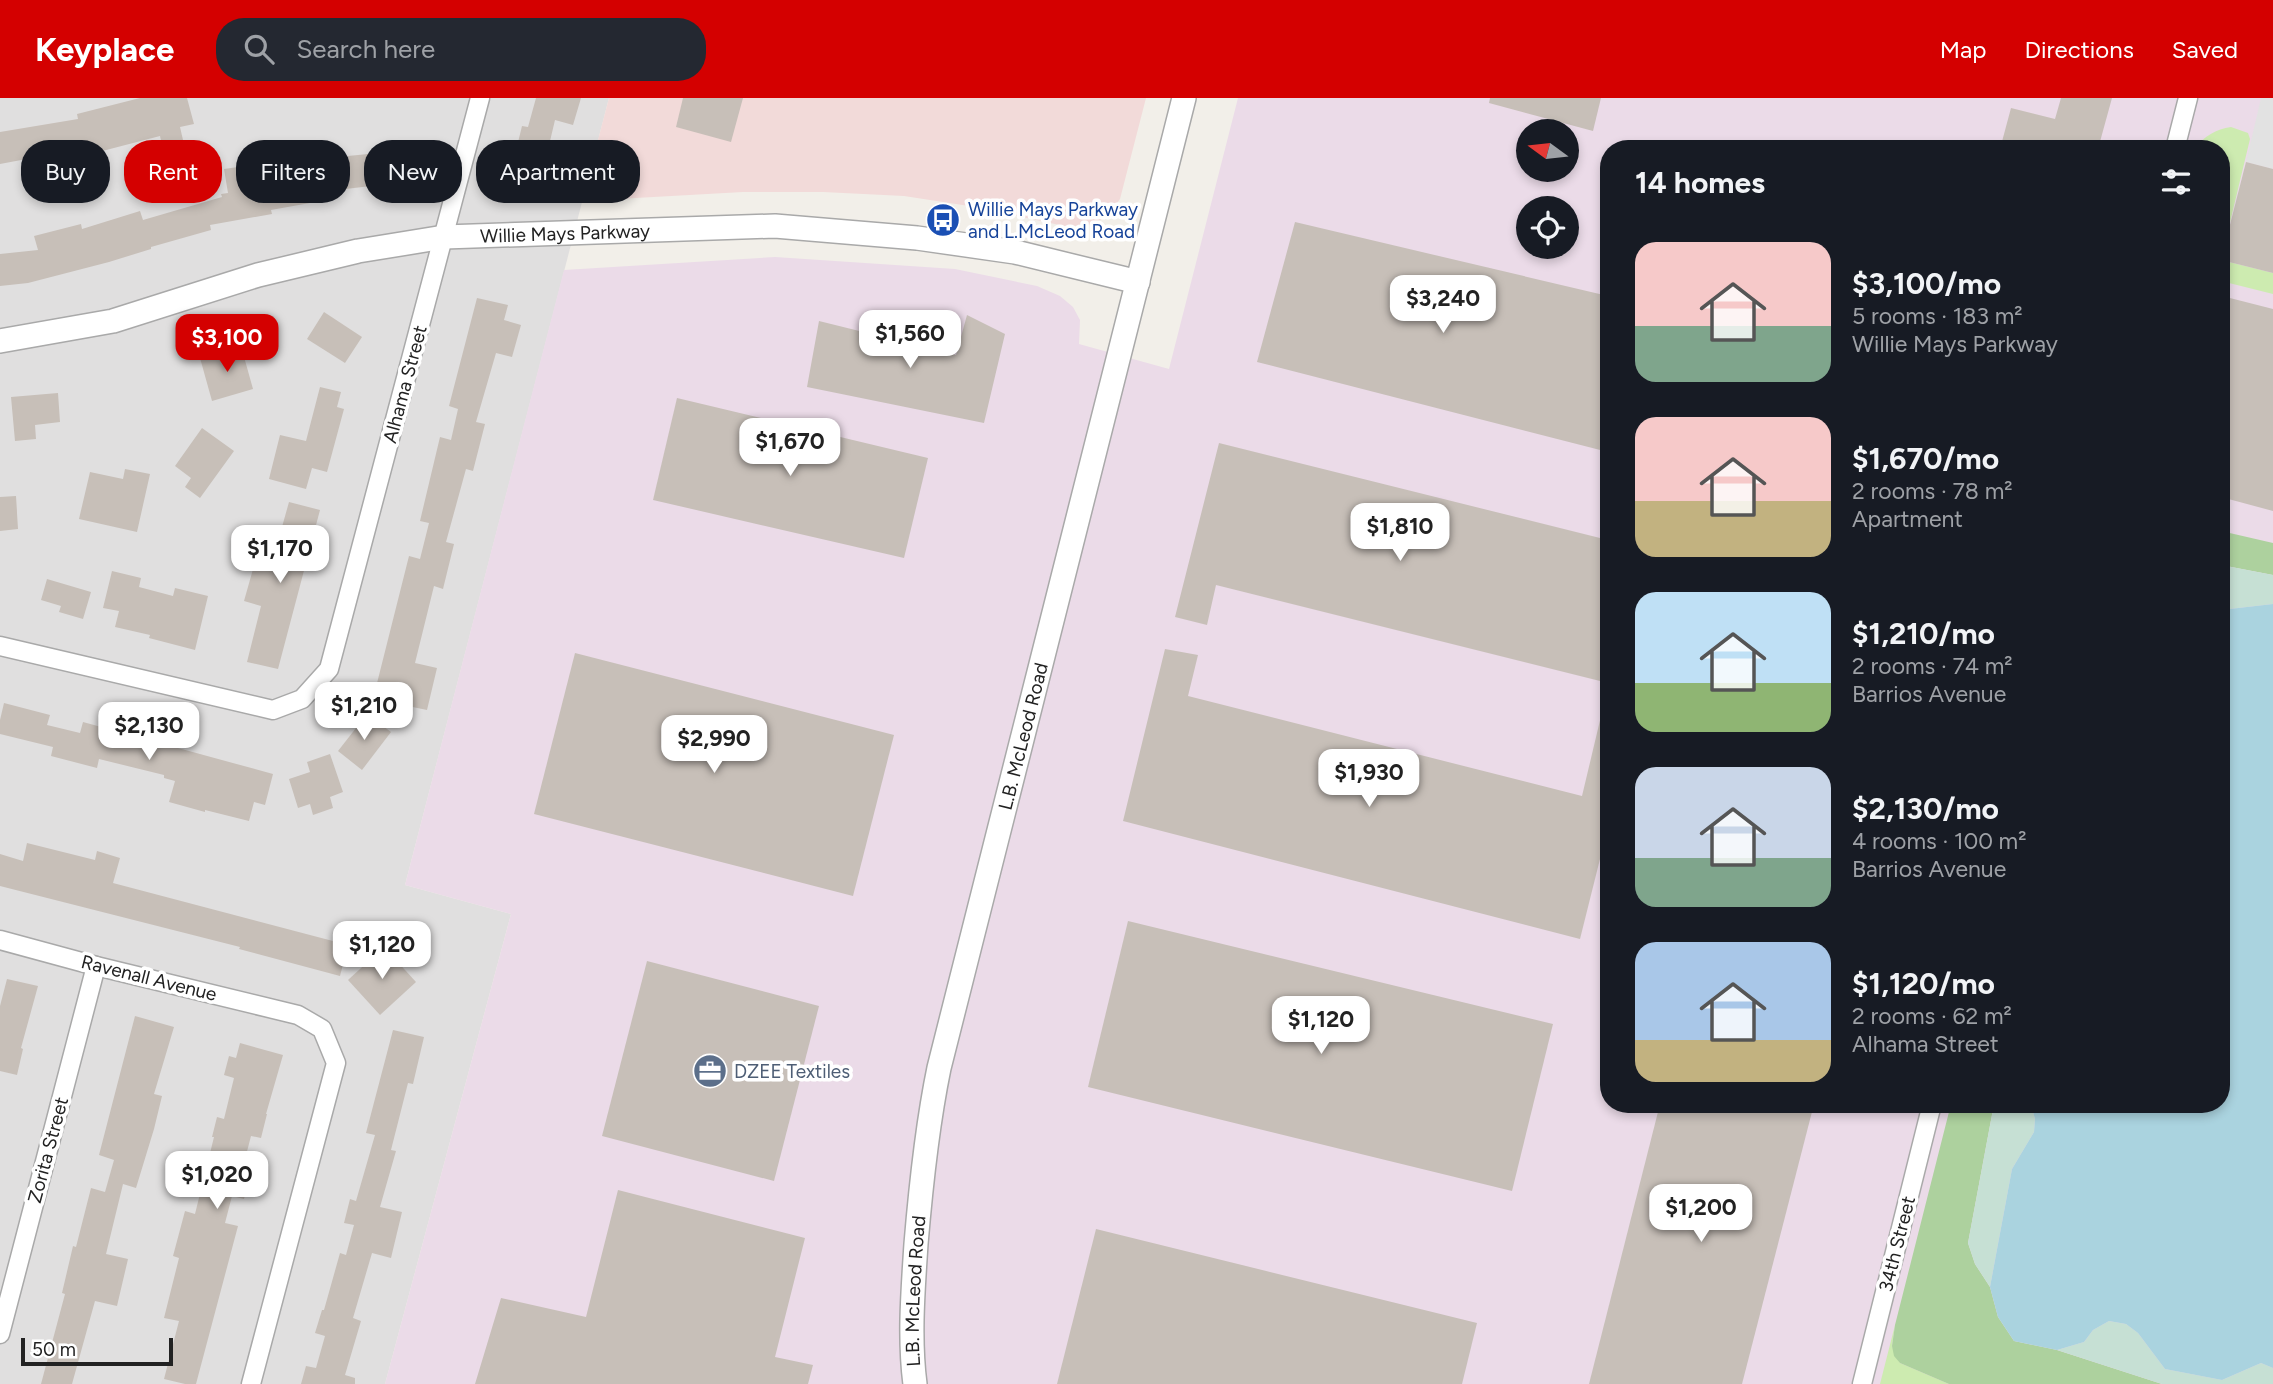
<!DOCTYPE html>
<html lang="en">
<head>
<meta charset="utf-8">
<style>
  body { margin:0; font-family:Figtree,sans-serif; background:#242831; color:#f1f3f6; height:100vh; display:flex; flex-direction:column; font-size:26px; white-space:nowrap }
  * { box-sizing:border-box; margin:0 }
  p { font-size:23px; color:#9ea1a6 }
  .icon { flex:none; width:38px; height:38px; fill:none; stroke:currentColor; stroke-width:2; stroke-linecap:round; stroke-linejoin:round }
  .map { position:relative; flex:1; overflow:hidden }
  .details { position:absolute; left:1600px; top:42px; width:630px; height:973px; display:flex; flex-direction:column; background:#171b24; border-radius:28px; box-shadow:0 4px 10px #0003 }
  .details>* { flex:none }
  .banner { position:absolute; left:21px; top:42px; width:665px; height:63px; display:flex; gap:14px }
  .needle { width:46px; rotate:285deg }
  .tools { position:absolute; left:1516px; top:21px; display:grid; gap:14px }
  .tools a { display:grid; place-items:center; width:63px; height:63px; border-radius:50%; background:#171b24; box-shadow:0 4px 10px #0003; font-size:35px }
  .scale { position:absolute; left:21px; bottom:18px; width:152px; box-sizing:border-box; padding-left:7px; border:4px solid #222; border-top:0; font-size:19px; line-height:24px; white-space:nowrap; color:#222; -webkit-text-stroke:5px #fff; paint-order:stroke }
  .price { position:absolute; translate:-50% -60px; padding:0 16px; border-radius:14px; background:#fff; color:#222; font-size:23px; line-height:46px; filter:drop-shadow(0 2px 4px #0008) }
  .price::after { content:''; position:absolute; left:50%; top:42px; width:21px; height:16px; margin-left:-10px; background:inherit; clip-path:polygon(0 0,100% 0,50% 100%) }
  .price.on { background:#d40000; color:#fff }
  ul { padding:0; list-style:none }
  li { display:flex; align-items:center; gap:21px; height:175px; padding:0 35px }
  li span { display:grid; place-items:center; flex:none; width:196px; height:140px; border-radius:21px; color:#555 }
  li>.icon { margin-inline-start:auto }
  span .icon { width:84px; height:84px; fill:#fffc; stroke-width:1 }
  li b { font-size:30px }
  h2 { display:flex; justify-content:space-between; align-items:center; height:84px; padding:0 35px; font-size:30px }
  .tag { padding:0 24px; border-radius:28px; background:#171b24; box-shadow:0 4px 10px #0003; font-size:24px; line-height:63px }
  .tag.on { background:#d40000; color:#fff }
  header { display:flex; align-items:center; gap:42px; box-sizing:border-box; height:98px; padding:0 35px; background:#d40000; color:#fff }
  header strong { font-size:33px }
  nav { display:flex; gap:38px; margin-inline-start:auto; font-size:24px }
  .search { width:490px; height:63px; background:#242831; display:flex; align-items:center; gap:18px; box-sizing:border-box; padding:0 24px; border-radius:28px; color:#9ea1a6; font-size:26px }
  .map>svg:first-child { display:block }
  .residential { fill:#e0dfdf }
  .commercial { fill:#f2dad9 }
  .industrial { fill:#ebdbe8; fill-rule:evenodd }
  .grass { fill:#cdebb0 }
  .forest { fill:#add19e }
  .wetland { fill:#c6e0d4 }
  .parking { fill:#e2e2e2 }
  .water { fill:#aad3df }
  .building { fill:#c7bfb8 }
  .lines { fill:none; stroke-linecap:round; stroke-linejoin:round }
  .minor-casing { stroke:#a9a9a9; stroke-width:21 }
  .tertiary-casing { stroke:#a9a9a9; stroke-width:26 }
  .minor { stroke:#fff; stroke-width:18 }
  .tertiary { stroke:#fff; stroke-width:23 }
  .labels { text-anchor:middle; dominant-baseline:central; stroke-width:7; stroke-linejoin:round; paint-order:stroke }
  .transit-label { font-size:19px; fill:#164399; stroke:#fff; text-anchor:start }
  .street-label { font-size:19px; fill:#222; stroke:#fff }
  .service-label { font-size:19px; fill:#4e5e75; stroke:#fff; text-anchor:start }
</style>
</head>
<body>
<header>
<strong>Keyplace</strong>
<div class="search"><svg class="icon" aria-label="search" viewBox="0 0 24 24"><circle cx="10" cy="10" r="6"/><path d="M15 15l6 6"/></svg>Search here</div>
<nav><a>Map</a><a>Directions</a><a>Saved</a></nav>
</header>
<div class="map">
<svg width="2273" height="1286" viewBox="0 0 2273 1286">
  <rect width="100%" height="100%" fill="#f2efe9"/>
  <path class="residential" d="M0 0H609L405 787 511 816 385 1286H0Z"/>
  <path class="commercial" d="M609 0H1146L1120 101 1107 119 1089 127 1069 129 969 108 904 98 823 94H743L582 103Z"/>
  <path class="industrial" d="M1238 0H2273V1286H385L511 816 405 787 564 172 775 159 955 171 1037 188 1060 198 1073 209 1080 222 1079 246 1169 271ZM1528 33H1566V72H1528ZM1608 51H2221V1006H1608ZM1528 110H1566V149H1528Z"/>
  <g class="grass">
    <path d="M2231 29 2248 35 2250 41 2221 162 2273 175V196L2221 183V51H2195C2204 38 2216 31 2231 29Z"/>
    <path d="M1895 1227 1892 1248 1900 1265 1949 1286H1880Z"/>
  </g>
  <g class="forest">
    <path d="M2221 433 2273 445V477L2221 467Z"/>
    <path d="M1951 1006H1994L1968 1145 1975 1166 1990 1189 1998 1219 2014 1243 2057 1252 2162 1286H1949L1900 1265 1894 1258 1892 1248 1895 1227Z"/>
  </g>
  <g class="wetland">
    <path d="M2221 467 2273 477V506L2221 512Z"/>
    <path d="M1994 1006H2031L2035 1021 2034 1034 2012 1071 1990 1189 1975 1166 1968 1145Z"/>
    <path d="M2109 1223 2126 1226 2138 1235 2165 1271 2222 1282 2261 1265 2273 1270V1286H2162L2057 1252 2084 1244 2093 1232Z"/>
  </g>
  <path class="parking" d="M2261 0H2273V71L2246 64Z"/>
  <path class="water" d="M2273 506V1270L2261 1265 2222 1282 2165 1271 2138 1235 2126 1226 2109 1223 2093 1232 2084 1244 2057 1252 2014 1243 1998 1219 1990 1189 2012 1071 2034 1034 2035 1021 2031 1006H2221V512Z"/>
  <g class="building">
    <path d="M140 0H187L194 26 180 29 183 42 162 47 160 38 87 57 85 50 0 66V34L78 21 77 16Z"/>
    <path d="M536 0H581L573 27 555 22 541 81 511 73 522 28 528 29Z"/>
    <path d="M683 0H743L731 44 676 29Z"/>
    <path d="M1490 0H1601L1593 33 1489 5Z"/>
    <path d="M2061 0H2112L2098 51H2000L2011 10 2055 21Z"/>
    <path d="M408 52 412 92 389 95 388 86 337 92 338 100 271 112 272 116 210 127 211 132 151 149V151L109 164 28 185 0 188V156L38 152 34 138 81 126 82 131 140 113 143 122 222 99 221 96 228 95 224 71 245 68 246 75 264 72 266 83 349 67 348 58Z"/>
    <path d="M2246 64 2273 71V175L2221 162Z"/>
    <path d="M1295 124 1608 198V354L1257 264Z"/>
    <path d="M2226 199 2273 211V413L2221 399V220Z"/>
    <path d="M477 200 508 207 504 222 521 227 512 259 496 255 476 324 485 326 473 373 466 371 446 444 454 446 443 491 434 488 415 565 437 570 427 612 403 607 402 612 372 605 409 458 420 461 429 425 420 423 440 339 451 342 458 311 449 308Z"/>
    <path d="M324 214 362 239 345 265 307 241Z"/>
    <path d="M967 217 1005 236 984 325 807 289 819 223 956 257Z"/>
    <path d="M241 248 253 291 212 303 200 260Z"/>
    <path d="M320 289 341 294 337 309 344 311 327 374 312 370 306 391 269 381 280 337 306 343Z"/>
    <path d="M58 295 60 324 35 327 36 341 15 343 11 299Z"/>
    <path d="M677 300 928 360 904 460 653 402Z"/>
    <path d="M202 330 234 353 200 400 185 389 191 380 175 368Z"/>
    <path d="M1219 345 1608 442V585L1216 487 1207 527 1175 519Z"/>
    <path d="M125 371 150 376 137 434 79 421 90 374 123 381Z"/>
    <path d="M16 398 18 431 0 433V399Z"/>
    <path d="M289 404 320 412 278 571 247 564 261 508 244 503 257 457 273 461Z"/>
    <path d="M112 473 141 480 139 489 173 498 175 490 208 498 195 552 149 540 150 537 115 529 119 513 103 510Z"/>
    <path d="M47 481 91 494 83 521 59 514 61 508 41 502Z"/>
    <path d="M1165 551 1198 557 1188 598 1582 698 1602 614 1608 615V729L1580 841 1123 723Z"/>
    <path d="M575 555 894 637 853 798 534 716Z"/>
    <path d="M4 605 50 617 47 627 80 635 83 624 273 676 265 707 254 704 249 723 205 712V714L169 704 175 683 164 680V677L99 661 97 670 51 658 53 649 0 636V622Z"/>
    <path d="M367 616 391 634 362 672 338 653Z"/>
    <path d="M330 656 343 694 330 699 333 710 313 717 310 706 298 710 289 681 310 674 307 664Z"/>
    <path d="M27 745 95 762 97 753 120 760 113 785 348 847 340 878 239 851 240 849 0 788V756L23 763Z"/>
    <path d="M1128 823 1553 926 1512 1093 1088 989Z"/>
    <path d="M384 849 416 884 380 917 348 882Z"/>
    <path d="M647 863 819 908 774 1083 602 1038Z"/>
    <path d="M7 881 38 888 21 950 23 951 17 977 0 973V908Z"/>
    <path d="M135 918 174 929 154 996 162 998 154 1031 136 1090 123 1086 106 1156 128 1161 117 1208 95 1203 72 1286H41L65 1196 62 1195 73 1148 76 1149 91 1090 105 1094 114 1062 99 1057Z"/>
    <path d="M393 932 424 939 413 986 408 985 391 1052 396 1053 380 1109 402 1114 391 1160 372 1155 353 1220 361 1223 345 1277 355 1280V1286H301L306 1268 316 1270 325 1238 315 1235 322 1212H324L340 1155 346 1157 354 1127 344 1125 350 1101 356 1103 375 1037 366 1035Z"/>
    <path d="M240 945 283 957 266 1016H267L261 1040 251 1038 243 1069 252 1071 244 1101 232 1098 225 1125 238 1128 196 1286H185L164 1281 179 1223 164 1220 179 1160 173 1158 185 1113 195 1116 214 1039H212L217 1019 224 1021 234 980 224 977 229 958 236 960Z"/>
    <path d="M1660 1006H1814L1742 1286H1589Z"/>
    <path d="M618 1092 805 1140 775 1259 813 1267 808 1286H475L501 1200 586 1219Z"/>
    <path d="M1096 1131 1477 1225 1462 1286H1057Z"/>
  </g>
  <g class="lines">
    <g class="minor-casing">
      <g id="minor">
        <path d="M2175 51 2188 0"/>
        <path d="M0 548 273 612 302 601 329 571 480 0"/>
        <path d="M0 842 96 868 298 917 322 931 336 965 251 1286"/>
        <path d="M0 1236 96 868"/>
        <path d="M1862 1286 1932 1006"/>
      </g>
    </g>
    <g class="tertiary-casing">
      <g id="tertiary">
        <path id="s1" d="M0 243 113 223 258 177 358 153 444 139 775 128 917 140 1015 154 1138 184"/>
        <path id="s2" d="M915 1286C909 1240 913 1192 916 1146 921 1086 927 1028 939 970L1184 0"/>
      </g>
    </g>
    <use href="#minor" class="minor"/>
    <use href="#tertiary" class="tertiary"/>
  </g>
  <defs>
    <g id="bus-disc" transform="scale(1.75)"><circle r="9.5" fill="#1a4fb4" stroke="#fff"/><path d="M-5-6H5V4H4V6H2V4H-2V6H-4V4H-5ZM-3.5-4V0h7V-4ZM-3.5 1.2v1.5H-2V1.2ZM2 1.2v1.5H3.5V1.2Z" fill="#fff"/></g>
    <g id="office-disc" transform="scale(1.75)"><circle r="9.5" fill="#5c6f8a" stroke="#fff"/><path d="M-6-3h4V-5.5h4V-3h4V5H-6ZM-1-4.5V-3h2v-1.5ZM-6 0V1H6V0Z" fill="#fff"/></g>
  </defs>
  <g fill-rule="evenodd">
    <use href="#bus-disc" x="943" y="122"/>
    <use href="#office-disc" x="710" y="973"/>
  </g>
  <g class="labels">
    <g class="transit-label">
      <text x="968" y="111">Willie Mays Parkway<tspan x="968" dy="22">and L.McLeod Road</tspan></text>
    </g>
    <g class="street-label">
      <text stroke="none"><textPath href="#s1" startOffset="578">Willie Mays Parkway</textPath></text>
      <text transform="translate(405 286) rotate(-75)">Alhama Street</text>
      <text stroke="none"><textPath href="#s2" startOffset="660">L.B. McLeod Road</textPath></text>
      <text transform="translate(149 880) rotate(14)">Ravenall Avenue</text>
      <text transform="translate(48 1052) rotate(-75)">Zorita Street</text>
      <text transform="translate(1897 1146) rotate(-76)">34th Street</text>
      <text stroke="none"><textPath href="#s2" startOffset="93">L.B. McLeod Road</textPath></text>
    </g>
    <g class="service-label">
      <text x="734" y="973">DZEE Textiles</text>
    </g>
  </g>
</svg>
<div class="tools">
<a><svg class="needle" viewBox="-14 -14 28 28"><path d="M0-13l5 13h-10z" fill="#e53935"/><path d="M0 13l5-13h-10z" fill="#9ea1a6"/></svg></a>
<a><svg class="icon" aria-label="locate" viewBox="0 0 24 24"><circle cx="12" cy="12" r="6"/><path d="M12 2v4M12 18v4M2 12h4M18 12h4"/></svg></a>
</div>
<div class="scale">50 m</div>
<b class="price" style="left:1443px;top:237px">$3,240</b>
<b class="price" style="left:910px;top:272px">$1,560</b>
<b class="price on" style="left:227px;top:276px">$3,100</b>
<b class="price" style="left:790px;top:380px">$1,670</b>
<b class="price" style="left:1400px;top:465px">$1,810</b>
<b class="price" style="left:280px;top:487px">$1,170</b>
<b class="price" style="left:364px;top:644px">$1,210</b>
<b class="price" style="left:149px;top:664px">$2,130</b>
<b class="price" style="left:714px;top:677px">$2,990</b>
<b class="price" style="left:1369px;top:711px">$1,930</b>
<b class="price" style="left:382px;top:883px">$1,120</b>
<b class="price" style="left:1321px;top:958px">$1,120</b>
<b class="price" style="left:217px;top:1113px">$1,020</b>
<b class="price" style="left:1701px;top:1146px">$1,200</b>
<div class="banner">
<a class="tag">Buy</a>
<a class="tag on">Rent</a>
<a class="tag">Filters</a>
<a class="tag">New</a>
<a class="tag">Apartment</a>
</div>
<section class="details">
<h2>14 homes<svg class="icon" aria-label="filters" viewBox="0 0 24 24"><path d="M4 7h16M4 17h16"/><circle cx="9" cy="7" r="2"/><circle cx="15" cy="17" r="2"/></svg></h2>
<ul>
<li><span style="background:linear-gradient(#f6c9c9 60%,#7fa58c 0)"><svg class="icon" aria-label="home" viewBox="0 0 24 24"><path d="M3 11l9-7 9 7M6 9v11h12V9"/></svg></span><div><b>$3,100/mo</b><p>5 rooms · 183 m²</p><p>Willie Mays Parkway</p></div></li>
<li><span style="background:linear-gradient(#f6c9c9 60%,#c2b280 0)"><svg class="icon" aria-label="home" viewBox="0 0 24 24"><path d="M3 11l9-7 9 7M6 9v11h12V9"/></svg></span><div><b>$1,670/mo</b><p>2 rooms · 78 m²</p><p>Apartment</p></div></li>
<li><span style="background:linear-gradient(#bfe0f5 65%,#8fb573 0)"><svg class="icon" aria-label="home" viewBox="0 0 24 24"><path d="M3 11l9-7 9 7M6 9v11h12V9"/></svg></span><div><b>$1,210/mo</b><p>2 rooms · 74 m²</p><p>Barrios Avenue</p></div></li>
<li><span style="background:linear-gradient(#c9d6e8 65%,#7fa58c 0)"><svg class="icon" aria-label="home" viewBox="0 0 24 24"><path d="M3 11l9-7 9 7M6 9v11h12V9"/></svg></span><div><b>$2,130/mo</b><p>4 rooms · 100 m²</p><p>Barrios Avenue</p></div></li>
<li><span style="background:linear-gradient(#a9c7e8 70%,#c2b280 0)"><svg class="icon" aria-label="home" viewBox="0 0 24 24"><path d="M3 11l9-7 9 7M6 9v11h12V9"/></svg></span><div><b>$1,120/mo</b><p>2 rooms · 62 m²</p><p>Alhama Street</p></div></li>
</ul>
</section>
</div>
</body>
</html>
